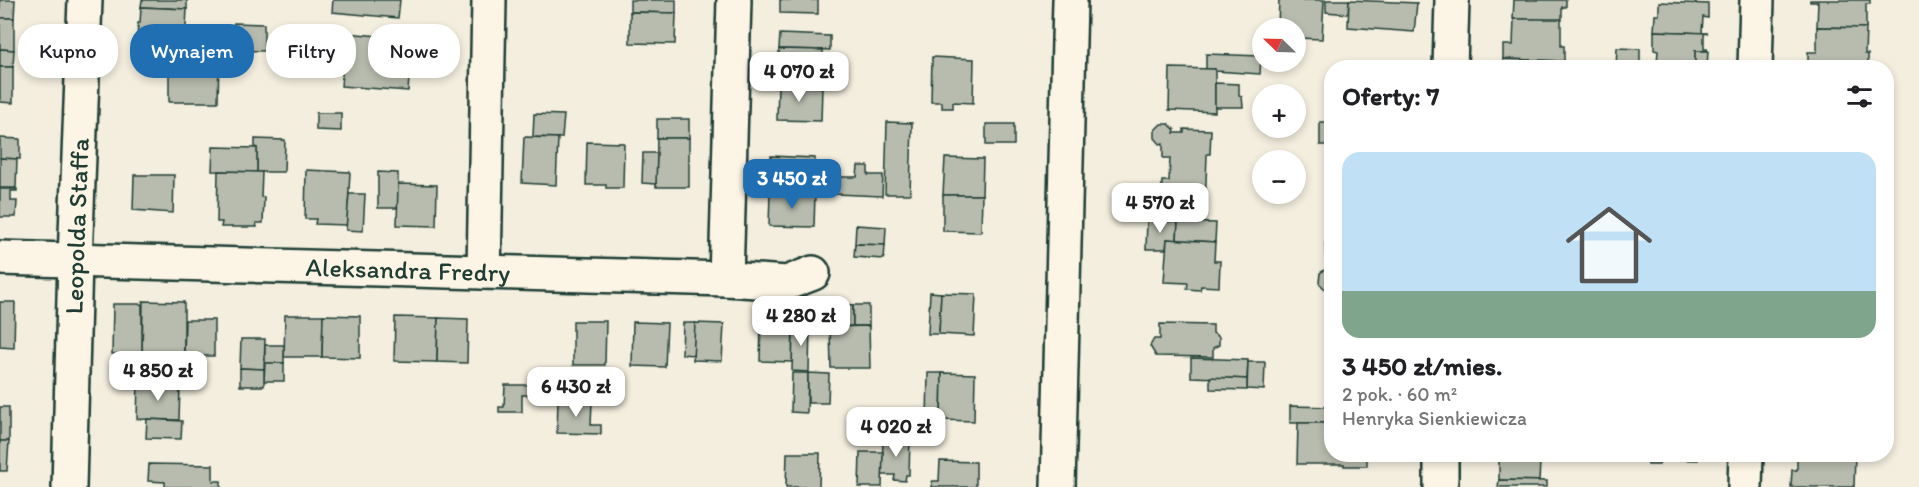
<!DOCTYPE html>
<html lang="pl">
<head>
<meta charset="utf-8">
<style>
  body { margin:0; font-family:Itim,sans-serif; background:#f2f2f2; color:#202124; height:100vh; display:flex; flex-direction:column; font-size:22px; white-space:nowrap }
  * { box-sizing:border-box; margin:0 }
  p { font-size:20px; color:#757577 }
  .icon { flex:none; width:33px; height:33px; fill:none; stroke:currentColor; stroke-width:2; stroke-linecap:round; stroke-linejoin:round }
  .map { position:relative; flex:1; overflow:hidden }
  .details { position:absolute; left:1324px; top:60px; width:570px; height:402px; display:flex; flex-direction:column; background:#fff; border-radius:24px; box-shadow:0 3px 9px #0003 }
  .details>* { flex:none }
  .top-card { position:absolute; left:18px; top:24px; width:570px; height:54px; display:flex; gap:12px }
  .needle { width:39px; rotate:293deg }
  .fabs { position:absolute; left:1252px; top:18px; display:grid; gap:12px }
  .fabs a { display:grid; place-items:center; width:54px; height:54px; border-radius:50%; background:#fff; box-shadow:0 3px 9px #0003; font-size:30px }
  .price { position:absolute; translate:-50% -51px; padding:0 14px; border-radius:12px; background:#fff; color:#222; font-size:20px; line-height:39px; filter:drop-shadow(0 2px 3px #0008) }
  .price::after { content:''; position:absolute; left:50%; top:36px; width:18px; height:14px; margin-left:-9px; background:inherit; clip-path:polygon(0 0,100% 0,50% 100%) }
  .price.on { background:#1f6fb2; color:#fff }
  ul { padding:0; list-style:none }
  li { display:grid; align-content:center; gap:12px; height:318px; padding:0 18px }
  li span { display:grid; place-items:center; height:186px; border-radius:18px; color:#555 }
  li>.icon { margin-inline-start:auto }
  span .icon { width:108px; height:108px; fill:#fffc; stroke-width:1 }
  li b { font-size:26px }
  h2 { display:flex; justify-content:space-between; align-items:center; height:72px; padding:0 18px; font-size:26px }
  .pill { padding:0 21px; border-radius:24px; background:#fff; box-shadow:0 3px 9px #0003; font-size:21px; line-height:54px }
  .pill.on { background:#1f6fb2; color:#fff }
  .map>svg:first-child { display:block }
  .building { fill:#b8bcae; stroke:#1f3d34; stroke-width:1.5 }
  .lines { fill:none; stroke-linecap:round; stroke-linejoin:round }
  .minor-casing { stroke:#1f3d34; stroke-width:38 }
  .minor { stroke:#fcf5e5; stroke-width:33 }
  .labels { text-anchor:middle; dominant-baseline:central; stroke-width:4.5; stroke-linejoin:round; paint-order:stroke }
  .street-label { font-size:26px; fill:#1f3d34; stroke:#fcf5e5 }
</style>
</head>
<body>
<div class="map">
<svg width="1919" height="487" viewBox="0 0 1919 487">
  <rect width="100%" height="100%" fill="#f3eede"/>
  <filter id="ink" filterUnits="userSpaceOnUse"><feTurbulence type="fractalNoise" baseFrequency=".0167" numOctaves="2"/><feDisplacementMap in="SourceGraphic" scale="12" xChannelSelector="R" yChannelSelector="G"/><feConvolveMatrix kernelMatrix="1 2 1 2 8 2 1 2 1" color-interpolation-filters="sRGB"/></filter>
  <g filter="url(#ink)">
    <g class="building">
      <path d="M0 0H15L14 18H0Z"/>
      <path d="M142 0H187V9L141 7Z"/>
      <path d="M333 0H400L398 18 332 12Z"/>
      <path d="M630 0H676V13L630 12Z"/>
      <path d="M780 0H818V14L780 13Z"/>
      <path d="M1279 0H1324L1322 39 1296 38V28H1278Z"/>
      <path d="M1326 0H1349L1348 14 1326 12Z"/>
      <path d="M1349 0 1417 3 1414 32 1348 27Z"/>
      <path d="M1514 0H1566V7H1562V20L1513 19Z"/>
      <path d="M1810 0H1870V4H1866V28L1817 27 1818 2H1810Z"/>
      <path d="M1659 2 1708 4V18L1703 17 1702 33 1654 31 1655 15H1659Z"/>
      <path d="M141 7 187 9 185 43 137 41 138 23H140Z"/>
      <path d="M630 12 676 13 675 44 630 43Z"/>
      <path d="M0 18H14V50L0 49Z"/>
      <path d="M1514 19H1561V46H1564V61L1503 59V45H1513Z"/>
      <path d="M234 23 264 24V51L232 50Z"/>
      <path d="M1817 27 1866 28 1865 54H1868V68H1808V52H1817Z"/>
      <path d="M1654 31 1708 33 1704 34V49H1707L1708 51H1695V64L1657 63 1658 51 1654 50Z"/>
      <path d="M346 33 412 39 408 91 341 86Z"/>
      <path d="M780 34 830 36V50L779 49Z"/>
      <path d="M1617 48 1640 49V68H1616Z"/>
      <path d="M0 49 14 50 13 67H0Z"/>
      <path d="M779 49 823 50 822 87 778 85Z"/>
      <path d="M1695 51H1708L1707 68H1681V63L1695 64Z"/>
      <path d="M1206 54 1261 56 1260 74 1215 71V69H1206Z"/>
      <path d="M932 57 974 59 973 103 953 102V108H942V102H931Z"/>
      <path d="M1503 59 1564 61V68H1502Z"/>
      <path d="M169 61H219L218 102H169Z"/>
      <rect x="1588" y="62" width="28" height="6"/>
      <path d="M0 67H13V103L0 102Z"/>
      <path d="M1170 68 1215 69V112L1169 110Z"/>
      <path d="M1215 83 1239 84V96L1242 97 1243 107H1215Z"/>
      <path d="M778 85 822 87 821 121 777 120Z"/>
      <path d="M316 113H341V131L316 130Z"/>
      <path d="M534 114 564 115 562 138 533 137Z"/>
      <rect x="657" y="119" width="32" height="19"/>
      <path d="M887 122 912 123 910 194H885Z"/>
      <rect x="1320" y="122" width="12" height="23"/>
      <rect x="986" y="124" width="28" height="21"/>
      <path d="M1161 124H1169L1175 130 1174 133H1184V129L1211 130 1210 154H1207L1205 209 1161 208 1162 181H1169L1170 158H1163V143L1160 144 1155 138V130Z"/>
      <path d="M524 137 558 138 556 185 522 183Z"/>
      <path d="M0 138 20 139V159L0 158Z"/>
      <path d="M657 138H689V187H656Z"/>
      <path d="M255 139 285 140 284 172H257V148H255Z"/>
      <path d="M587 142 624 143 623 188H606V185H586Z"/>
      <path d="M213 147 257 148V172L212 171Z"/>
      <path d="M643 153H657L656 184 642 183Z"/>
      <path d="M771 156 815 158V194L770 193Z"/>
      <path d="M0 158 17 159 16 188H0Z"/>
      <path d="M945 158 983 159 982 195H943Z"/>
      <path d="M858 166H868V175H883L882 196 835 194V177H857Z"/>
      <path d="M306 170 350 172 347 225 315 224 316 219H305Z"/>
      <path d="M218 171 262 172 261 197H264L263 223H256L257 227H221L222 222H217Z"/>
      <path d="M378 172 398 173V208H378Z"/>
      <path d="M134 175H174L173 213 133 210Z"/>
      <path d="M398 184 437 185 436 226 397 225Z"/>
      <path d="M0 189H17V191H11V201H17L16 217H0Z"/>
      <path d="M770 193 815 194 814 227 769 226Z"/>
      <path d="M349 194H365L363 231 346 230Z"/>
      <path d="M943 195H982L981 232 943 231Z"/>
      <path d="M1147 220 1178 222 1177 240 1167 239 1166 249H1146Z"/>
      <path d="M1178 222 1216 223 1215 242 1177 240Z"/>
      <path d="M856 225 886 227 885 245 855 244Z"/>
      <path d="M1167 239 1215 242 1214 261H1220L1219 287 1201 286 1200 290 1187 289 1188 283 1164 282Z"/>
      <path d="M1325 243H1332V291L1326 290 1319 283 1320 273 1326 269Z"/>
      <path d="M855 244 885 245 884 259 854 257Z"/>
      <path d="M930 292 941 293 939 334H928Z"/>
      <path d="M941 293 976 294 974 336 939 334Z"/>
      <path d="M143 301 184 302V356L142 354Z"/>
      <path d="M0 302H15L14 348 0 347Z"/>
      <path d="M113 304H142V354H112Z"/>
      <path d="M841 304 853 305V326L832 327V313H841Z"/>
      <rect x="853" y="305" width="16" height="21"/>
      <path d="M285 315H323L322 357H284Z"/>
      <path d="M323 315 360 316V358L322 357Z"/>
      <path d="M395 317 438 318 437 362 394 361Z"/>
      <path d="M438 318 468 319 467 363 437 362Z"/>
      <path d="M185 320H214V356H184Z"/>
      <path d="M573 321H606L605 365H573Z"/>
      <path d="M633 322 667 323 665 367 632 366Z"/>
      <path d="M793 322H810L809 372 792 371Z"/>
      <path d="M683 323H695L694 355 682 354Z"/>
      <path d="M695 323 724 324 722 361 693 360Z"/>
      <path d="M1160 324 1213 325V333L1219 337V345L1213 348V357L1156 356 1150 346 1154 339H1160Z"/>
      <path d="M761 325 793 326 792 362 760 361Z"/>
      <path d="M869 326 870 368H831L830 327Z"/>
      <path d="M241 339H265L264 369 240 368Z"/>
      <rect x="265" y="345" width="19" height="18"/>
      <path d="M1191 358 1248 360 1247 379 1191 377Z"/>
      <path d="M1248 362H1265L1264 390 1247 389Z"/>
      <path d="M265 363H284V381H264Z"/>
      <path d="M240 368 264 369V386H240Z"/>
      <path d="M792 373H808L807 413 791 412Z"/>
      <path d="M808 373 829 374 828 403H808Z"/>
      <path d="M928 373H942L941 420 927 419Z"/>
      <path d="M942 373 975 374 974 421 941 420Z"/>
      <path d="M1210 377 1247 379V390L1210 389Z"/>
      <path d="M138 383 180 385 179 420 137 419Z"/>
      <path d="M505 385H530L529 395H522V412H499V407H504Z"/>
      <path d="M558 400 592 401 591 425H601V434L557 433Z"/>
      <path d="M1290 406 1332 407V423H1290Z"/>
      <rect x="0" y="407" width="9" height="34"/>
      <path d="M147 419 182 421 181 439 146 438Z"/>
      <path d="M1298 423H1332V454H1367V466H1344V464H1297Z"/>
      <path d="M883 438H910L909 475H906L905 481 894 480 895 475H882Z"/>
      <path d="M0 441H9L7 471H0Z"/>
      <path d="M860 452H883L882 487H859Z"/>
      <path d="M787 453H820L819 487H786Z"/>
      <path d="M1499 454H1548L1547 463 1540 462 1539 481 1499 480Z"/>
      <path d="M1648 454H1698V460L1660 459 1659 465H1648Z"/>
      <path d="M1797 454H1855L1854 487H1791L1792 470H1797Z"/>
      <path d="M940 461 976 462V487H932V481H939Z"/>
      <path d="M149 464 213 465V481H221V487H165V482L148 481Z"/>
      <path d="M1499 480 1547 481V487H1498Z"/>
    </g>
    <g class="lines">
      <g class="minor-casing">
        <g id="minor">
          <path d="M1450 68 1452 0"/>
          <path d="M1755 68 1757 0"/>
          <path id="s1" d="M0 258 726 279 787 283 813 273"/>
          <path d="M484 272 489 0"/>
          <path d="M726 279 734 0"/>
          <path id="s2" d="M69 487 75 260 85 0"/>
          <path d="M1058 487 1070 0"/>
          <path d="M1441 487V454"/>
          <path d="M1745 487 1746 454"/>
        </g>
      </g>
      <use href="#minor" class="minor"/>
    </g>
  </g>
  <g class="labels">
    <g class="street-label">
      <text stroke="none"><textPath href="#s2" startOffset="261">Leopolda Staffa</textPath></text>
      <text stroke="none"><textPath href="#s1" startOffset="408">Aleksandra Fredry</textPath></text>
    </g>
  </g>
</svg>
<div class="fabs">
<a><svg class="needle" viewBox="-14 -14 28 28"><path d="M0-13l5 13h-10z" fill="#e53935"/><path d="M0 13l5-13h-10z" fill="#757577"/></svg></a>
<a>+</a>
<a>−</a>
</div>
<b class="price" style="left:799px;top:103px">4 070 zł</b>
<b class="price on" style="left:792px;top:210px">3 450 zł</b>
<b class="price" style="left:1160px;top:234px">4 570 zł</b>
<b class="price" style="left:801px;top:347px">4 280 zł</b>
<b class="price" style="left:158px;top:402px">4 850 zł</b>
<b class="price" style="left:576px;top:418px">6 430 zł</b>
<b class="price" style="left:896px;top:458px">4 020 zł</b>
<div class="top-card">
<a class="pill">Kupno</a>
<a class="pill on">Wynajem</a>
<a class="pill">Filtry</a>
<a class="pill">Nowe</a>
</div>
<section class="details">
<h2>Oferty: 7<svg class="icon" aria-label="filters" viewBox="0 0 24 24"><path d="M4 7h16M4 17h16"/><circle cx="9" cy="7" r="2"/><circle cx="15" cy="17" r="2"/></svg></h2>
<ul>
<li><span style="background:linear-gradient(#bfe0f5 75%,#7fa58c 0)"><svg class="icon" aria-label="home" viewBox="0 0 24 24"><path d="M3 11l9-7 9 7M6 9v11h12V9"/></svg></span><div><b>3 450 zł/mies.</b><p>2 pok. · 60 m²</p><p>Henryka Sienkiewicza</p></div></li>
</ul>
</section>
</div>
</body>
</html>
